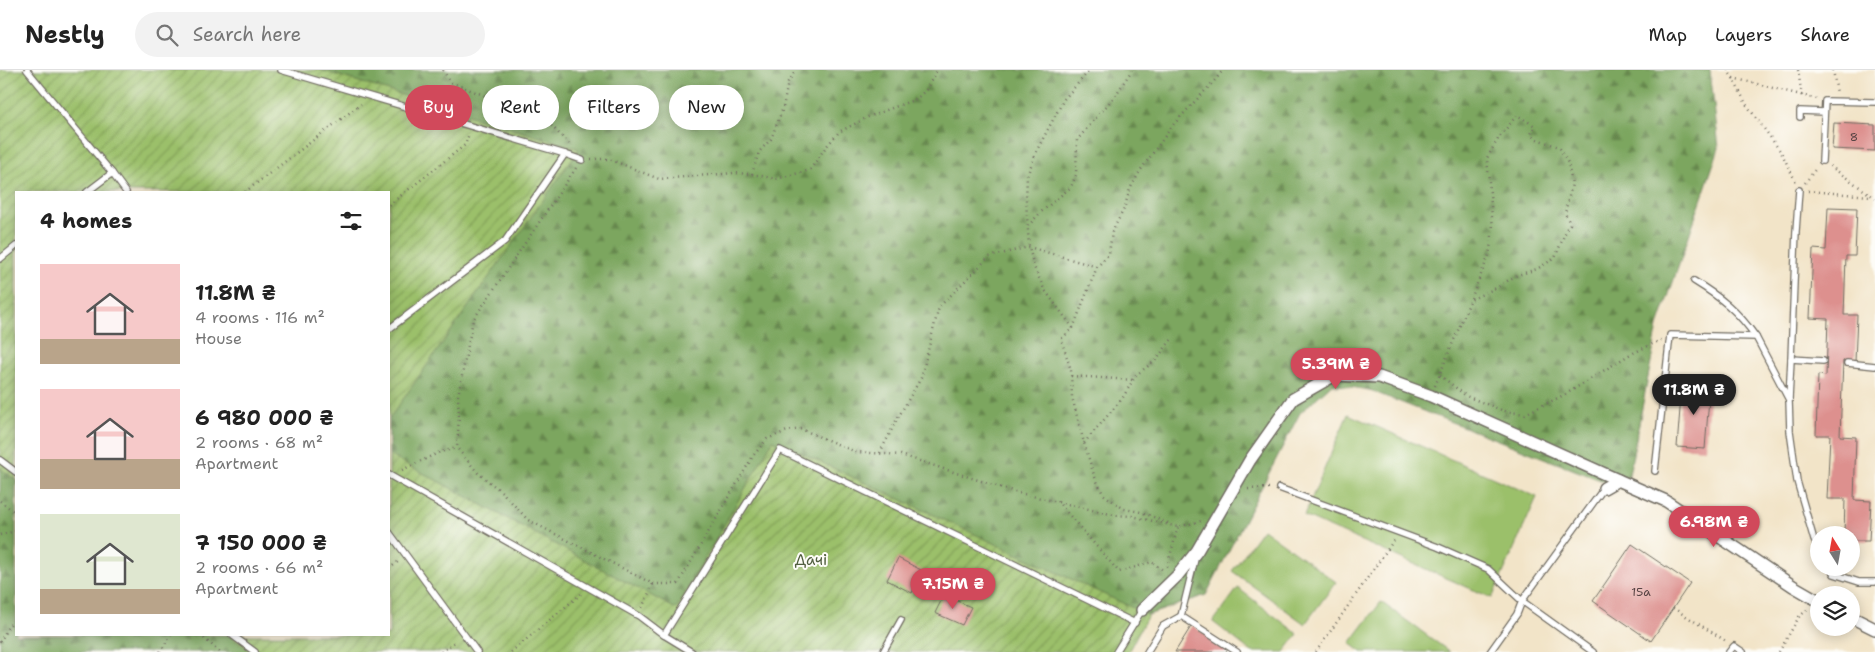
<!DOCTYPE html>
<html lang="en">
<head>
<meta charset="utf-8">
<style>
  body { margin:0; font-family:"Shantell Sans",sans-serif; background:#f2f2f2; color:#222; height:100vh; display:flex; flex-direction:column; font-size:19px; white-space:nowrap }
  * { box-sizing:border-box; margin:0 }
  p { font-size:16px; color:#767676 }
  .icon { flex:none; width:28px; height:28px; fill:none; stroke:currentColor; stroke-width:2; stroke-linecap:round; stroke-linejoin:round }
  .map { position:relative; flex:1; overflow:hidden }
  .drawer { position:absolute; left:15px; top:121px; width:375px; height:445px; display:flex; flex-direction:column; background:#fff; border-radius:0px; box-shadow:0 2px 12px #0003 }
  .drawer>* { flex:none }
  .top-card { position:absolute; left:405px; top:15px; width:475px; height:45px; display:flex; gap:10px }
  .needle { width:32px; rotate:349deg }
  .buttons { position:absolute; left:1810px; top:456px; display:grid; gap:10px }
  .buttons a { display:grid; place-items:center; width:50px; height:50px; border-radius:50%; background:#fff; box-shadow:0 2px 12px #0003; font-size:25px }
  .price { position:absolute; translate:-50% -42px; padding:0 11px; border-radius:18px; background:#d1495b; color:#fff; font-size:16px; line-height:32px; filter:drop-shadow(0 1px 2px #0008) }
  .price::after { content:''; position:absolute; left:50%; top:30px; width:15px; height:11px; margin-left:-8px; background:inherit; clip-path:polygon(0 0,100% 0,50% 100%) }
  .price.on { background:#222; color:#fff }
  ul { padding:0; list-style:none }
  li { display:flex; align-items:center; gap:15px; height:125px; padding:0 25px }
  li span { display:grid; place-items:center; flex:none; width:140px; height:100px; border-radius:0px; color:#555 }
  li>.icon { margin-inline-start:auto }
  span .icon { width:60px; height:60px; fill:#fffc; stroke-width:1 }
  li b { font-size:21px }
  h2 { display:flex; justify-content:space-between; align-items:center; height:60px; padding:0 25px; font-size:21px }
  .chip { padding:0 18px; border-radius:22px; background:#fff; box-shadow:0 2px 12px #0003; font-size:18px; line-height:45px }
  .chip.on { background:#d1495b; color:#fff }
  header { display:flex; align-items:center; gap:30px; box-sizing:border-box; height:70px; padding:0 25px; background:#fff; border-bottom:1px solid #e0e0e0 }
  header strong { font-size:24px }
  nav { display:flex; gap:28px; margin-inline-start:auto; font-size:18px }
  .search { width:350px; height:45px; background:#f2f2f2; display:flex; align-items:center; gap:12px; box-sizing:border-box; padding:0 18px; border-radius:28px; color:#767676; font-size:19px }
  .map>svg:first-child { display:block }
  .forest { fill:url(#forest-firs); stroke:#546844 }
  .park { fill:#9bc06a; stroke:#63764a }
  .garden { fill:url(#garden-furrows); stroke:#63764a }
  .building { fill:#dd908e }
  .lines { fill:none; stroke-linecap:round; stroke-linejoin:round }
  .service-casing { stroke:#716c62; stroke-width:8 }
  .minor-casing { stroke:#716c62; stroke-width:14 }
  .path { stroke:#716c62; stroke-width:2.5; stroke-dasharray:1 4; stroke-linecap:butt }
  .service { stroke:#fff; stroke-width:5.5 }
  .minor { stroke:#fff; stroke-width:11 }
  .labels { text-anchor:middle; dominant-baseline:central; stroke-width:4; stroke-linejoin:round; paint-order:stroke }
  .number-label { font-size:12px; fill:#584444 }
  .park-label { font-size:15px; fill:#525f41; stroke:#fdfcf7 }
</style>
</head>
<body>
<header>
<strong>Nestly</strong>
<div class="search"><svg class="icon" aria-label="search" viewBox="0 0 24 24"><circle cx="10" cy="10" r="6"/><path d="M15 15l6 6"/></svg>Search here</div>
<nav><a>Map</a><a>Layers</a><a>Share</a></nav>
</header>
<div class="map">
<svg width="1875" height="582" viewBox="0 0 1875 582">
  <defs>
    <pattern id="forest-firs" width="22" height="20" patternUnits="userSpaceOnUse" patternTransform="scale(1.25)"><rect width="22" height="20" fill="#7ca65e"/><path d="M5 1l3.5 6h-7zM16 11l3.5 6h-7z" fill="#66874e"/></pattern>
    <pattern id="garden-furrows" width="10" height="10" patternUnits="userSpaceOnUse" patternTransform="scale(1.25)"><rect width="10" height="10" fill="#9bc06a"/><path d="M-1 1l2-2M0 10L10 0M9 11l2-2" fill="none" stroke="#7f9c57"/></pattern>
  </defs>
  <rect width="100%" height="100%" fill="#fdfcf7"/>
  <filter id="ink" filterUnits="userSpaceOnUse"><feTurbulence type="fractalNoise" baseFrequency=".02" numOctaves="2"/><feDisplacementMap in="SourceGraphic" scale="10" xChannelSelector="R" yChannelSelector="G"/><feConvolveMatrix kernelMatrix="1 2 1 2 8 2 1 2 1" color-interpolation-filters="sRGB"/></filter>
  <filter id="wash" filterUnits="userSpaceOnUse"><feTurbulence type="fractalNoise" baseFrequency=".0096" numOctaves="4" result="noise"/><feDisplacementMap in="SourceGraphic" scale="20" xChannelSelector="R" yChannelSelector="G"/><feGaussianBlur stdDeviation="1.12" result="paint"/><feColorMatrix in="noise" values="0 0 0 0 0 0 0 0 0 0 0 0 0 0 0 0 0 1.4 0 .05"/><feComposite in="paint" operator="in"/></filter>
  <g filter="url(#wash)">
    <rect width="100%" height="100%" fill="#f2e4c8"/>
    <g class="forest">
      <path d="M320 0H1710L1719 78 1658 256 1626 420 1369 320 1332 314 1300 343 1206 525 1148 545 773 370 676 539 389 385V349L579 79Z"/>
      <path d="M0 398 16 410V565H228L252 582H0Z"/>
    </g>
    <g class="park">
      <path d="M1348 344 1537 427 1492 528 1304 446Z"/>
      <path d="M1263 459 1336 512 1305 554 1232 501Z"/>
      <path d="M1238 518 1298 564 1284 582H1252L1213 552Z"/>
      <path d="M1381 532 1450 582H1362L1350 573Z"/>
    </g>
    <g class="garden">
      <path d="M0 0H320L579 79 389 349V122H16V410L0 398Z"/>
      <path d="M773 370 1148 545 1128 582H252L228 565H389V385L676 539Z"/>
    </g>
    <g id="blocks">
      <g class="building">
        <path d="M1834 53 1875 55V81L1832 79Z"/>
        <path d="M1828 137 1857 138 1855 186H1846L1844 245H1857L1855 292 1843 291 1840 366 1856 367 1854 430 1871 431 1869 471H1851V465H1844L1845 429H1827L1830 365H1816L1818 305 1826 306 1828 249 1810 248 1813 179 1826 180Z"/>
        <path d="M1682 314 1710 316 1705 379 1677 377Z"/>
        <path d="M1632 474 1690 513 1651 571 1593 531Z"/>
        <path d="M898 488 923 501 912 523 887 510Z"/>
        <path d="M944 525 971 537 962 555 935 543Z"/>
        <path d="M1192 555 1228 579 1226 582H1175Z"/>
      </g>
    </g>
  </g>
  <g filter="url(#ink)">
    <use href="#blocks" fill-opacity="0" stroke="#716c62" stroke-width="1"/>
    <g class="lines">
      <g class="service-casing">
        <g id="service">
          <path d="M27 0 112 103 126 122"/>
          <path d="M281 0 565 84 505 171 389 259"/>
          <path d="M1800 47V41L1824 42"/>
          <path d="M565 84 582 90"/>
          <path d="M1822 91 1825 31 1875 32"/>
          <path d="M1799 120 1796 161 1791 289 1823 291"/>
          <path d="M87 122 112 103"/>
          <path d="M0 189 16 176"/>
          <path d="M1694 211C1720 227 1738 241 1756 267"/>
          <path d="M1847 293 1875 296"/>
          <path d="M1789 329 1791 289"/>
          <path d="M0 390 16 402"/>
          <path d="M1655 401 1670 265 1756 267 1789 330 1790 361 1797 411 1814 470 1819 479"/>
          <path d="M389 405 639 546 664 565 692 582"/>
          <path d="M1279 418 1438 477 1488 499 1522 531 1593 582"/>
          <path d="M389 462 477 582"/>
          <path d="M1195 489 1181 546 1237 582"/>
          <path d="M1830 498 1834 504 1859 512H1875"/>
          <path d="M232 565 255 582"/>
          <path d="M664 565 780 380 1135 553"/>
          <path d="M883 582 901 550"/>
          <path d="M1116 582 1142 540"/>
          <path d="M1147 582 1163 556 1181 546"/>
          <path d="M1490 582 1517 544 1522 531 1604 418"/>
          <path d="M1729 582 1734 576 1743 582"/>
        </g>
      </g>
      <g class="minor-casing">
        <g id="minor">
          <path d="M1604 418 1618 410 1666 431 1793 516 1819 531"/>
          <path d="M1142 540 1177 506 1197 481 1250 390 1293 329 1335 305 1379 307 1431 326 1618 410"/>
          <path d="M1851 547 1875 559"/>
        </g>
      </g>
      <g class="path">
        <path d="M443 0 450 12 545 49 569 74"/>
        <path d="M1727 0 1733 8 1746 34 1781 82 1796 112"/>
        <path d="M1798 0 1802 26"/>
        <path d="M1833 0 1837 23"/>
        <path d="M1733 8 1817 29"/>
        <path d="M591 89H609L659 109 734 103 752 104 776 109 810 100 825 78 839 62 868 47 916 29 926 20 937 0"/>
        <path d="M1830 96 1875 128"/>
        <path d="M576 98 473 250 458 326 459 346 457 378 478 403 502 422 528 450 653 514H678L753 386 767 369 787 361 801 359 856 382 901 385 1015 422 1114 445 1132 446 1178 457 1201 451"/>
        <path d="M752 104 759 82 771 69 783 38 788 12 796 0"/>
        <path d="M1805 113 1817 97"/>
        <path d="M1808 121 1870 126"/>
        <path d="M245 122 361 34"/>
        <path d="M389 135 465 75 469 64"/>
        <path d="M1028 156 1041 142 1071 117 1076 105 1077 70 1115 26 1132 0"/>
        <path d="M1073 258 1044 219 1034 197 1029 177 1026 131 1027 106 1037 80 1064 29 1090 0"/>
        <path d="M1440 305 1466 326 1504 341 1525 344 1566 324 1629 285 1661 270"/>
        <path d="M1071 306 1133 310"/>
        <path d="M1435 316 1489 185 1493 159 1487 88 1498 69 1517 45 1535 56 1531 64 1534 68 1559 77 1568 93 1572 114 1565 143 1570 154 1567 158 1555 188 1537 199 1515 206 1498 217 1470 230"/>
        <path d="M1084 373 1122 329 1136 305 1155 291 1172 269"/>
        <path d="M880 383 896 351 921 308 939 237 989 187 1029 177 1097 197"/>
        <path d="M402 400 440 382 457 378"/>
        <path d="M1248 419 1270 418"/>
        <path d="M0 431 16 443"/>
        <path d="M1057 431 1119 502 1152 492 1164 501"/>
        <path d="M1168 453 1141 442 1124 439 1103 424 1094 405 1084 373 1072 327 1071 300 1061 269 1073 258 1097 197 1109 184 1112 162 1124 139 1130 119 1140 101 1173 55 1216 9 1223 0"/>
        <path d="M0 465 16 461"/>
        <path d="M1167 497 1178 457"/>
        <path d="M389 499 399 491"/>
        <path d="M1830 525 1844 518"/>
        <path d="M642 538 653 514"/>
        <path d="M1673 538 1726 571"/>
        <path d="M200 565 220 582"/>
        <path d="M0 572 8 557 16 548"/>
        <path d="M160 582 171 565"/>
        <path d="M441 582 456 571"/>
        <path d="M511 582 581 524"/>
        <path d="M1316 582 1394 470"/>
        <path d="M1779 582 1799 547 1809 538"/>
      </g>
      <use href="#service" class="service"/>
      <use href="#minor" class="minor"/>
    </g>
  </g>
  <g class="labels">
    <g class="number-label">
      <text x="1854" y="67">8</text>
      <text x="1641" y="522">15а</text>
    </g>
    <g class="park-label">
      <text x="811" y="490">Дачі</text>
    </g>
  </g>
</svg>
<div class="buttons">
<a><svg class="needle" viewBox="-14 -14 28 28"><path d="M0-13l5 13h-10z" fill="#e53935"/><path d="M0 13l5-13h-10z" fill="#767676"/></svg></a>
<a><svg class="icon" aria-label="layers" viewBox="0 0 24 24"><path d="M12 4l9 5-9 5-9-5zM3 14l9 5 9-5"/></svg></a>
</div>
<b class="price" style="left:1336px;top:320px">5.39M ₴</b>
<b class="price on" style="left:1694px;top:346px">11.8M ₴</b>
<b class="price" style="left:1714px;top:478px">6.98M ₴</b>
<b class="price" style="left:953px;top:540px">7.15M ₴</b>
<div class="top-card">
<a class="chip on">Buy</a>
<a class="chip">Rent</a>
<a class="chip">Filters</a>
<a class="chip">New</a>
</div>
<section class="drawer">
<h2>4 homes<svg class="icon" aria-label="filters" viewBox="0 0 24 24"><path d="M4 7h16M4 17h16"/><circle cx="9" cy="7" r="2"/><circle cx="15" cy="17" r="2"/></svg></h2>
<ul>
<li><span style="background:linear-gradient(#f6c9c9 75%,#b9a48a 0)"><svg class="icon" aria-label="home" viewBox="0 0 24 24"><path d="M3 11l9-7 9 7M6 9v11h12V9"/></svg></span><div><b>11.8M ₴</b><p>4 rooms · 116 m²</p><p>House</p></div></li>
<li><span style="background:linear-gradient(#f6c9c9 70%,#b9a48a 0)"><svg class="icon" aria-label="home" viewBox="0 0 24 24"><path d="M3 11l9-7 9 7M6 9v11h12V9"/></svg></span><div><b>6 980 000 ₴</b><p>2 rooms · 68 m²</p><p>Apartment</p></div></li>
<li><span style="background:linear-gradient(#dfe7d0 75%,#b9a48a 0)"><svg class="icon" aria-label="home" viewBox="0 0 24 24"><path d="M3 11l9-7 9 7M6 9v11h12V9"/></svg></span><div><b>7 150 000 ₴</b><p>2 rooms · 66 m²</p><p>Apartment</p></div></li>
</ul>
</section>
</div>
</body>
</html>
